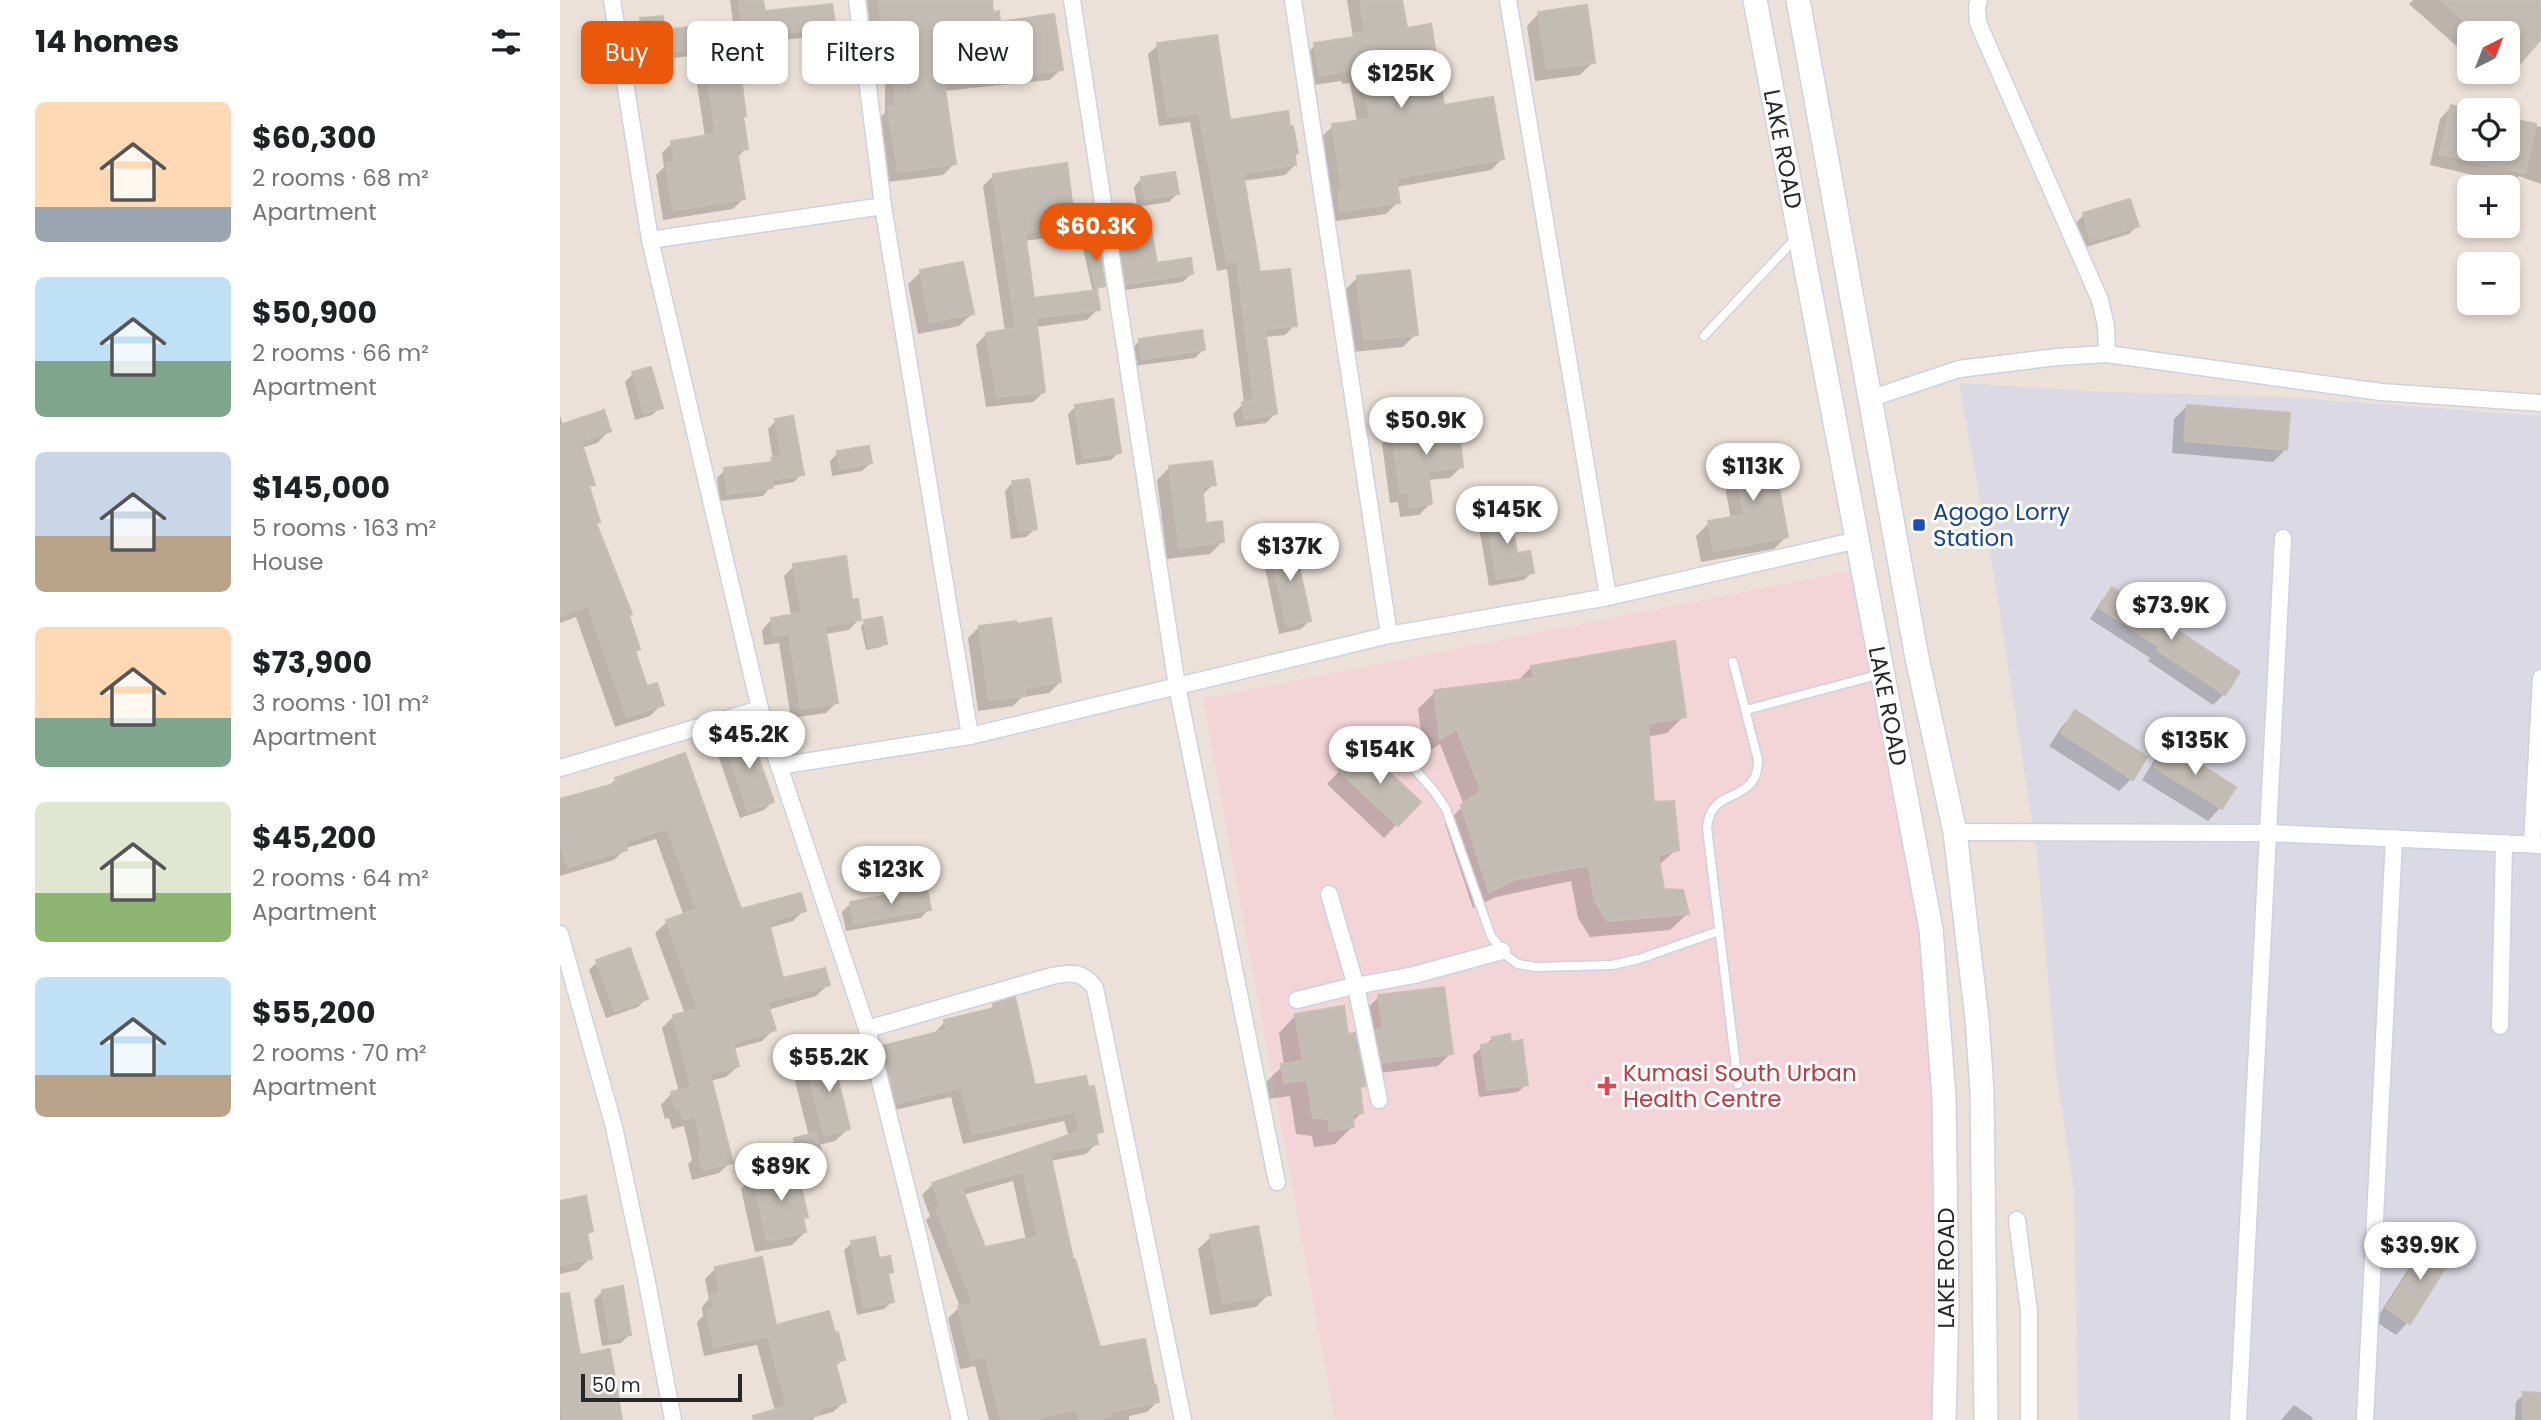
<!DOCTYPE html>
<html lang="en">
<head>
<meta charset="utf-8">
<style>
  body { margin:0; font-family:Poppins,sans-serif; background:#f6f6f6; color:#202124; height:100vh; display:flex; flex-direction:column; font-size:26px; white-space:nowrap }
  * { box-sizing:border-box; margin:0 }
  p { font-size:23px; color:#757577 }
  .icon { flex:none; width:38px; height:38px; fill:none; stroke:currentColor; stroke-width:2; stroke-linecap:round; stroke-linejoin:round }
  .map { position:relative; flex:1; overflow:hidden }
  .drawer { display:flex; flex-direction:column; background:#fff; width:560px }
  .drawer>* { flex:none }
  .top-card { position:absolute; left:21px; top:21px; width:665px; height:63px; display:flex; gap:14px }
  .needle { width:46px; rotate:42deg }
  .fabs { position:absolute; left:1897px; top:21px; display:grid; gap:14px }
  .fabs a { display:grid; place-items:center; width:63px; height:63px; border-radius:10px; background:#fff; box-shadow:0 4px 10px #0003; font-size:35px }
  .scale { position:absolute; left:21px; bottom:18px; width:161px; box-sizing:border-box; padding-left:7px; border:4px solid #272727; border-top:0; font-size:19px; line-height:24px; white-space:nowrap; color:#272727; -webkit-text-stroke:5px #fff; paint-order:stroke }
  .price { position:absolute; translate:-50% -60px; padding:0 16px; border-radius:24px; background:#fff; color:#222; font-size:23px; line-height:46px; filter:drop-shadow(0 2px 4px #0008) }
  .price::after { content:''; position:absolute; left:50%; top:42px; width:21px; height:16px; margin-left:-10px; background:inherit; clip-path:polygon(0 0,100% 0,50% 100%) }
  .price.selected { background:#ea580c; color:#fff }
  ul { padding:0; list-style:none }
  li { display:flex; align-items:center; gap:21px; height:175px; padding:0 35px }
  li span { display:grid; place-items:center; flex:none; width:196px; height:140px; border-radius:10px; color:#555 }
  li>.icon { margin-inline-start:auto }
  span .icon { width:84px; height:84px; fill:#fffc; stroke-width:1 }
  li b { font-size:30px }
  h2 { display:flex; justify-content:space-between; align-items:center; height:84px; padding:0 35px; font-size:30px }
  .tag { padding:0 24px; border-radius:10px; background:#fff; box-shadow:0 4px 10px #0003; font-size:24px; line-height:63px }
  .tag.selected { background:#ea580c; color:#fff }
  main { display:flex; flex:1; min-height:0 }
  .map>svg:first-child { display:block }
  .industrial { fill:#dbd9e3 }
  .medical { fill:#f3d4d7 }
  .shadow { fill:#0003; fill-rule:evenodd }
  .building { fill:#c2bcb4; stroke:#c6beb2; stroke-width:2; fill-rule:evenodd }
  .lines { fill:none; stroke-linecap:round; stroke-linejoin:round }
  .service-casing { stroke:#cdd2e2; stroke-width:11 }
  .minor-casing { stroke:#cdd2e2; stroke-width:19 }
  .secondary-casing { stroke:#cdd2e2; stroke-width:26 }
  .service { stroke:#fff; stroke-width:8 }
  .minor { stroke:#fff; stroke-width:16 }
  .secondary { stroke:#fff; stroke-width:23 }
  .transit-dot { fill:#1a4fb4; stroke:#fff; stroke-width:2.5 }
  .health-dot { fill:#e0444e; stroke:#fff; stroke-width:2.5 }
  .labels { text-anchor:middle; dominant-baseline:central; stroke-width:6; stroke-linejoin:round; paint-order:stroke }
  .street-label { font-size:23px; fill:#272727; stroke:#fff }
  .transit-label { font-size:23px; fill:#164399; stroke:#fff; text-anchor:start }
  .health-label { font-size:23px; fill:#be3a42; stroke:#fff; text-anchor:start }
</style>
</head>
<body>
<main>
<section class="drawer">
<h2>14 homes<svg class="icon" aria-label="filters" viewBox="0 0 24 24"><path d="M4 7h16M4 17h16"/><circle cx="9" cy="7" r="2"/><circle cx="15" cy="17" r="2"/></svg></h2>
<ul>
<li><span style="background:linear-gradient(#ffd9b3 75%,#9aa5b1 0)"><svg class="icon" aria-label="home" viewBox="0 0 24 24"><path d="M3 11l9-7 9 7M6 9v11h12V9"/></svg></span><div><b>$60,300</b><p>2 rooms · 68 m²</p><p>Apartment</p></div></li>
<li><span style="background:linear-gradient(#bfe0f5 60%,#7fa58c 0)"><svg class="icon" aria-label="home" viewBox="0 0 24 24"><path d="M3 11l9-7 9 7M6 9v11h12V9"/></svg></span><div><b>$50,900</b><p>2 rooms · 66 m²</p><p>Apartment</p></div></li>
<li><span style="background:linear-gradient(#c9d6e8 60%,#b9a48a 0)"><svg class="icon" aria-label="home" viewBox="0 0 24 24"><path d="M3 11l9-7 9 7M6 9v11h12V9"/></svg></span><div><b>$145,000</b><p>5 rooms · 163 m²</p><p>House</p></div></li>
<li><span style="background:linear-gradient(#ffd9b3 65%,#7fa58c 0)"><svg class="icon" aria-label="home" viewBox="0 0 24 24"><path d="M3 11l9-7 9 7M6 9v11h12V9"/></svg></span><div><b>$73,900</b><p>3 rooms · 101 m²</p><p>Apartment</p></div></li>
<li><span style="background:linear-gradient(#dfe7d0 65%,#8fb573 0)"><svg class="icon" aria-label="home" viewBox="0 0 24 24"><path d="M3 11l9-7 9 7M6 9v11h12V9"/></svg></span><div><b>$45,200</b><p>2 rooms · 64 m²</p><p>Apartment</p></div></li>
<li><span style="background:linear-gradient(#bfe0f5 70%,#b9a48a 0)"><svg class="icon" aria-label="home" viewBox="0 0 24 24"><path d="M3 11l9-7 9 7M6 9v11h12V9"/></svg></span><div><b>$55,200</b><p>2 rooms · 70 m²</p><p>Apartment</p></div></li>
</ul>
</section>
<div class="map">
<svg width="1981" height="1420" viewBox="0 0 1981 1420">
  <rect width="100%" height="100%" fill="#ebe1d8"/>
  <path class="industrial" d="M1399 383 1544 392 1723 397 1981 416V1420H1518L1514 1192 1496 1070 1477 853 1435 581Z"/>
  <path class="medical" d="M1290 571 1373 965 1385 1206 1373 1420H775L643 699Z"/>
  <g class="shadow">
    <path d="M170 0H201L203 13 274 28 265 36 176 44Z"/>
    <path d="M307 0H430L432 14 438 24 501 69 490 80 383 91 394 164 383 175 328 182 318 119 325 113V80L330 75V32L311 34Z"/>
    <path d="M787 0H840L846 30 883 107 942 159 931 170 836 187 838 202 826 214 769 222 761 137 773 126 797 122 790 83 782 84 781 81 748 86 744 57 755 45 791 39 793 37Z"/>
    <path d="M1853 0H1981V37L1939 83 1926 72H1948V33H1909V57L1849 4Z"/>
    <path d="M979 13 1033 62 1020 75 975 81 967 26Z"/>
    <path d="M81 20 103 32 148 47 140 55 88 61 83 24H80L84 62H77L73 28Z"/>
    <path d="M598 45 669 122 733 155 735 165 725 175 683 181 698 274 735 325 725 335 705 337 715 414 706 423 676 427 673 414 684 403 667 269 657 271 630 122 599 126 588 54Z"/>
    <path d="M146 62 185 115 181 118 186 148 177 158 183 199 173 209 103 220 96 175 104 167 102 153 112 143 145 137 135 72Z"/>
    <path d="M1891 107 1909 111V149H1948V120L1981 127V184L1959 176 1952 184 1870 165 1880 119Z"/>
    <path d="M434 175 514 226 503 236 464 241 473 300 533 292 523 248 527 245 543 286 535 290 538 309 527 320 476 327 484 392 473 402 426 407 416 345 426 334 445 331 423 186Z"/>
    <path d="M582 178 617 194 609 202 577 207 574 187Z"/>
    <path d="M1524 214 1577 226 1569 234 1523 248 1516 223Z"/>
    <path d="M568 223 595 265 632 273 623 282 558 291 552 247 561 238 560 231Z"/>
    <path d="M361 272 412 314 399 326 358 334 348 284Z"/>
    <path d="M798 277 856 334 843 347 792 352 785 290Z"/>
    <path d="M580 340 644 349 635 358 574 366 572 349Z"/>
    <path d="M73 374 101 407 92 415 75 420 65 382Z"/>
    <path d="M516 406 559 452 551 460 516 465 508 414Z"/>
    <path d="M1627 406 1726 449 1713 462 1612 453 1614 419Z"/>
    <path d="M0 415 3 426 49 431 37 443 21 448 33 484 28 489 38 521 35 525 78 649 74 653 86 689 102 704 90 716 55 727 16 617 0 623Z"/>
    <path d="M216 421 242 474 234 482 211 486 203 496 160 501 157 478 165 470 208 464 213 460 208 429Z"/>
    <path d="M871 423 901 467 890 478 867 480 870 504 859 515 840 517 838 502 830 503 822 444 833 433 865 429Z"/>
    <path d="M278 453 311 463 302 471 272 476 270 461Z"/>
    <path d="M1173 453 1226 537 1214 549 1141 562 1136 536 1149 523 1171 519 1161 465Z"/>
    <path d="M609 468 654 484 641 496 645 525 662 542 650 554 607 559 597 480Z"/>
    <path d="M453 482 475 529 466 537 451 539 445 491Z"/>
    <path d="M926 513 956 555 972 572 964 580 929 586 918 521Z"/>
    <path d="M710 546 749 621 741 629 719 634 702 554Z"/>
    <path d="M234 566 290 602 299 619 289 630 265 634 276 703 266 713 231 718 219 643 204 645 202 630 212 619 231 616 224 576Z"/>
    <path d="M1553 589 1664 694 1653 705 1588 661 1590 658 1530 619 1542 600Z"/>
    <path d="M305 622 325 643 321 647 306 650 301 626Z"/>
    <path d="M419 627 500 682 489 693 462 697 453 706 418 711 408 638Z"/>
    <path d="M1113 643 1124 716 1107 733 1087 737 1092 804 1117 849 1098 866 1103 891 1127 914 1110 930 1030 937 1018 918 1011 881 936 897 913 908 885 824 904 805 880 744 864 754 858 709 875 692 957 682 971 667Z"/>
    <path d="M1516 713 1571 779 1559 791 1489 746 1503 725Z"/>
    <path d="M165 742 212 802 204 810 180 818 156 750Z"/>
    <path d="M1608 746 1673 787 1660 808 1648 821 1582 780 1595 759Z"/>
    <path d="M801 748 858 802 824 838 767 784Z"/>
    <path d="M124 755 180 911 244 910 233 921 209 928 222 980 268 985 256 996 208 1010 214 1029 202 1041 173 1049 178 1066 166 1077 150 1081 171 1162 159 1173 132 1180 128 1164 132 1160 124 1126 112 1129 109 1118 105 1119 101 1105 112 1093 119 1092 102 1028 113 1017 125 1014 95 933 107 922 124 916 96 839 66 848 54 860 0 876V801L48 787 56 779Z"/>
    <path d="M291 903 369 909 361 918 286 931 282 912Z"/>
    <path d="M37 962 86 999 78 1007 46 1018 29 970Z"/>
    <path d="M819 997 891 1053 878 1066 810 1074 806 1009Z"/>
    <path d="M434 1005 474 1088 525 1078 541 1131 535 1137 536 1144 526 1154 490 1161 512 1261 539 1349 597 1402 587 1412 569 1416V1420H429L415 1366 400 1369 388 1318 400 1307 366 1220 370 1216 362 1195 373 1184 509 1137 504 1121 403 1144 391 1097 326 1112 312 1058 323 1047 374 1035V1033L385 1022 428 1011ZM453 1181 466 1240 424 1249 403 1195Z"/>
    <path d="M736 1015 804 1086 798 1091 802 1112 792 1122V1127L775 1144 754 1147 752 1136 736 1134 730 1096 708 1099 705 1083 724 1065 719 1033Z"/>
    <path d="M933 1038 966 1084 958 1092 919 1097 913 1055Z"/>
    <path d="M247 1065 281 1074 276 1080 288 1129 275 1141 258 1145 259 1151 256 1154 236 1159 232 1144 235 1140 249 1137 234 1077Z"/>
    <path d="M194 1176 246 1217 242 1220 245 1232 232 1245 195 1252 181 1189Z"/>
    <path d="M0 1202 31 1231 26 1236 30 1258 18 1270 0 1274Z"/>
    <path d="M651 1237 709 1294 696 1307 650 1315 638 1249Z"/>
    <path d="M1871 1242 1848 1322 1836 1335 1815 1321 1858 1254Z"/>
    <path d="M292 1243 331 1272 327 1276 332 1302 324 1309 297 1315 284 1250Z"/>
    <path d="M156 1268 215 1328 283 1359 275 1367 284 1402 273 1412 255 1417 252 1420H200L215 1411 197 1345 144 1356 137 1322 143 1316 142 1307 149 1299 145 1279Z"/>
    <path d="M43 1291 69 1335 61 1343 42 1346 34 1300Z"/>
    <path d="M0 1298 19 1358 60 1420H0Z"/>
    <path d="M1964 1394H1981V1420H1955L1956 1402Z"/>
    <path d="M1734 1405 1753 1418 1752 1420H1721Z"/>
  </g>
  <g class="building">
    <path d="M179 0H203L205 11 272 4 276 28 184 36Z"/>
    <path d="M319 0H432L433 12 439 11 440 22 494 14 503 70 384 82 396 164 338 172 328 107 335 106 336 67H340V22L321 24Z"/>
    <path d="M800 0H842L847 28 871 24 884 105 933 97 944 159 836 178 840 203 780 211 778 189H782L772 124 810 119 801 72 793 73 792 70 760 75 754 43 795 37V33L805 31Z"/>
    <path d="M1881 0H1981V39L1957 67 1948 59V33H1919Z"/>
    <path d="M1027 5 1035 63 987 69 978 12Z"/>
    <path d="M103 16 104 30 147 25 150 47 85 55 80 18Z"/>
    <path d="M657 35 670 120 728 111 730 126H733L738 153 735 154 736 165 683 173 700 272 730 269 737 326 705 329 717 414 685 419 682 402 694 400 677 261 667 262 639 113 608 117 597 43Z"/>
    <path d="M178 55 186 116H183L188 149 177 151 185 199 113 210 106 163 115 162 111 141 156 134 145 60Z"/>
    <path d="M1891 105 1909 110V149H1948V118L1976 124 1965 173 1880 154Z"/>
    <path d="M507 163 515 226 465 233 474 298 537 290 540 310 476 318 485 392 437 397 426 333 456 328 433 174Z"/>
    <path d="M615 172 619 194 585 199 581 177Z"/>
    <path d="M1570 199 1579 226 1531 241 1523 213Z"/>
    <path d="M589 218 597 263 631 258 633 274 566 284 559 237 570 235 567 221Z"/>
    <path d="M538 241 545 286 536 288 526 243Z"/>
    <path d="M403 262 414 314 370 322 360 270Z"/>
    <path d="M850 270 858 335 804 340 797 276Z"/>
    <path d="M642 330 645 350 582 359 579 339Z"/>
    <path d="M91 367 103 408 84 413 72 372Z"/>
    <path d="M553 399 561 453 523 458 515 405Z"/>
    <path d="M1627 405 1730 413 1727 450 1624 441Z"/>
    <path d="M44 410 51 431 21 441 35 485 29 486 40 522 36 523 72 614 69 616 80 649 75 651 87 686 97 683 104 705 67 717 28 606 0 616V425Z"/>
    <path d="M233 416 244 475 212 480 213 488 168 494 164 468 212 462 211 458 222 457 215 419Z"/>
    <path d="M898 419 903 467 868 471 872 504 850 507 848 492 840 493 832 431 870 426V422Z"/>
    <path d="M1211 444 1228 537 1154 551 1148 521 1184 515 1172 451Z"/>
    <path d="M309 446 312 463 280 469 277 451Z"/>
    <path d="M652 461 656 485 642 486 646 523 662 521 664 542 619 548 609 466Z"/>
    <path d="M469 479 477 529 459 531 452 481Z"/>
    <path d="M949 507 957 553 970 551 974 573 937 579 926 511Z"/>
    <path d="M733 539 751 621 727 626 709 544Z"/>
    <path d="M286 556 292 600 298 599 301 620 265 626 278 703 241 709 229 634 214 636 211 618 242 613 233 564Z"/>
    <path d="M1552 587 1680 672 1665 695 1597 650 1600 647 1539 608Z"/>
    <path d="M322 617 327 644 309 647 304 620Z"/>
    <path d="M491 618 501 682 465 688 466 696 429 700 419 626 456 621 457 624Z"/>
    <path d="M1115 641 1126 717 1088 724 1094 802 1114 801 1119 850 1098 855 1104 889 1123 890 1129 914 1047 921 1035 901 1028 865 954 880 929 892 901 805 921 791 897 729 880 739 874 690 975 678 971 666Z"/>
    <path d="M1515 710 1587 757 1573 780 1501 733Z"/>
    <path d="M189 731 214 802 188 811 164 740Z"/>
    <path d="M1608 744 1676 787 1662 809 1594 767Z"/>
    <path d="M801 746 861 802 838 826 778 770Z"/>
    <path d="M125 753 181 909 241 893 246 911 214 920 215 922 209 923 223 978 265 968 270 985 207 1002 216 1030 173 1043 179 1066 150 1074 173 1163 143 1170 139 1151 143 1150 135 1116 123 1119 120 1108 116 1109 111 1092 131 1087 113 1015 138 1009 106 920 137 909 107 828 65 842 67 850 8 867 0 841V799L57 783 55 778Z"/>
    <path d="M367 888 371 910 294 923 290 902Z"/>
    <path d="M70 948 88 999 55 1011 36 960Z"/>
    <path d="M884 987 893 1054 822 1063 816 1030 823 1029 818 995Z"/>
    <path d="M455 997 475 1085 526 1076 528 1087 534 1086 543 1132 536 1133 538 1144 490 1153 513 1259H515L540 1347 585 1339 594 1385H596L599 1402 550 1412 551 1416 535 1420H520L517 1409 481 1417V1420H441L426 1356 411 1360 398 1306 413 1303 376 1208 381 1206 372 1183 520 1131 515 1111 413 1134 401 1087 336 1103 322 1046 386 1030 384 1020 434 1008 433 1004ZM463 1172 478 1236 425 1247 402 1188Z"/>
    <path d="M784 1006 788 1034 795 1033 806 1086 800 1087 803 1113 792 1114 794 1127 770 1131 768 1119 753 1118 747 1080 724 1083 721 1064 743 1061 735 1014Z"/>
    <path d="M950 1034 951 1042 962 1040 968 1085 927 1090 921 1045 933 1043 932 1037Z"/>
    <path d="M279 1055 283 1074 277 1076 290 1129 264 1135 246 1063Z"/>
    <path d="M256 1133 261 1151 239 1157 234 1138Z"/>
    <path d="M236 1165 248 1217 243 1218 246 1232 207 1241 193 1175Z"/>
    <path d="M26 1196 33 1231 27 1233 32 1259 0 1265V1201Z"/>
    <path d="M698 1226 711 1295 663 1303 650 1235Z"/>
    <path d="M315 1237 319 1258 330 1256 333 1272 328 1273 334 1302 304 1308 291 1241Z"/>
    <path d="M1870 1240 1894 1254 1850 1324 1826 1308Z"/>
    <path d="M202 1257 216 1325 269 1311 275 1333 278 1332 285 1360 275 1362 286 1402 258 1409 259 1415 240 1420H194L193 1416 227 1406 208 1336 154 1347 147 1310 154 1309 151 1295 160 1293 155 1267Z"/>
    <path d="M63 1286 71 1335 50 1339 42 1290Z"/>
    <path d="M9 1293 20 1355 50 1349 62 1420H4L0 1399V1294Z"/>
    <path d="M1963 1392 1981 1393V1420H1963Z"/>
  </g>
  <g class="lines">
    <g class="service-casing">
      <g id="service">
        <path d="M1144 336 1235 239"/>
        <path d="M1173 662 1198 760C1198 765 1197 772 1195 777 1182 802 1150 791 1147 828L1178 1084"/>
        <path d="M1186 710 1321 674"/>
        <path d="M828 739 874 791 886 809 931 936 947 956 958 964 976 967 1052 965 1079 959 1159 931"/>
      </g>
    </g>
    <g class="minor-casing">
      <g id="minor">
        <path d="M52 0 90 240 200 709 307 1029 359 1238 400 1420"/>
        <path d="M297 0 323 206 410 736"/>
        <path d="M512 0 617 686 717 1182"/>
        <path d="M733 0 829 635"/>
        <path d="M948 0 1048 597"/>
        <path d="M1419 0 1417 7 1418 23 1540 300 1546 326 1547 354"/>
        <path d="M90 240 323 206"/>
        <path d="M1309 399 1399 369 1497 357 1547 354 1821 392 1981 403"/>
        <path d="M219 766 410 736 829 635 1048 597 1298 540"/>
        <path d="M0 768 200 709"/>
        <path d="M1395 832 1708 833 1723 538"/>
        <path d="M1972 844 1981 678"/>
        <path d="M769 894 796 986 819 1100"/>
        <path d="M0 934 54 1127 86 1277 113 1420"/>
        <path d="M737 1000 785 988 854 975 942 951"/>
        <path d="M1940 1026 1944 843"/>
        <path d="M307 1029 492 976C511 972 523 971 535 988L623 1420"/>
        <path d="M1457 1220 1469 1311V1420"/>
        <path d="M1678 1420 1708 833 1981 845"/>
        <path d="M1805 1420 1834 838"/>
      </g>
    </g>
    <g class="secondary-casing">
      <g id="secondary">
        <path d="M1195 0 1371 929 1384 1097 1387 1304 1384 1420"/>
        <path d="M1238 0 1357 658 1395 832 1417 1019 1422 1091 1426 1420"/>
      </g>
    </g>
    <use href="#service" class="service"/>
    <use href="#minor" class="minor"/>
    <use href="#secondary" class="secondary"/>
  </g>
  <rect class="transit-dot" x="1352" y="518" width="14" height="14" rx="3.5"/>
  <path class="health-dot" d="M1043.5 1075.5h7v7h7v7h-7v7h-7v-7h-7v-7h7z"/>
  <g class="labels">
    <g class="street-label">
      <text transform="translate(1223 149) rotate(79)">LAKE ROAD</text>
      <text transform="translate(1328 706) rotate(79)">LAKE ROAD</text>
      <text transform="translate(1386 1268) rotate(-90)">LAKE ROAD</text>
    </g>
    <g class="transit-label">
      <text x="1373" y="512">Agogo Lorry<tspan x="1373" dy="26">Station</tspan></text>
    </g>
    <g class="health-label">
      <text x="1063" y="1073">Kumasi South Urban<tspan x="1063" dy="26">Health Centre</tspan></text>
    </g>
  </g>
</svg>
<div class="fabs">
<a><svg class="needle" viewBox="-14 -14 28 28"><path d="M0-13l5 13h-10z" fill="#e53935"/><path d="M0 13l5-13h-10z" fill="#757577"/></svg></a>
<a><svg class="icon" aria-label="locate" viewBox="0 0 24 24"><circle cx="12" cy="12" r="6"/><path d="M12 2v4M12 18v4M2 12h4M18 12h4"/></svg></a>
<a>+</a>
<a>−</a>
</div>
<div class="scale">50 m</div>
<b class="price" style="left:841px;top:110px">$125K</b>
<b class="price selected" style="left:536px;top:263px">$60.3K</b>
<b class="price" style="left:866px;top:457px">$50.9K</b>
<b class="price" style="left:1193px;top:503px">$113K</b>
<b class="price" style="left:947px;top:546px">$145K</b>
<b class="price" style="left:730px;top:583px">$137K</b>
<b class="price" style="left:1611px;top:642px">$73.9K</b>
<b class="price" style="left:189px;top:771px">$45.2K</b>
<b class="price" style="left:1635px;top:777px">$135K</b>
<b class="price" style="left:820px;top:786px">$154K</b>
<b class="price" style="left:331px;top:906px">$123K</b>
<b class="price" style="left:269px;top:1094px">$55.2K</b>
<b class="price" style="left:221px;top:1203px">$89K</b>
<b class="price" style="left:1860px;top:1282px">$39.9K</b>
<div class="top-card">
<a class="tag selected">Buy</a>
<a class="tag">Rent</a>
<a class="tag">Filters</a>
<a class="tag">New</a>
</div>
</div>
</main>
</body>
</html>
